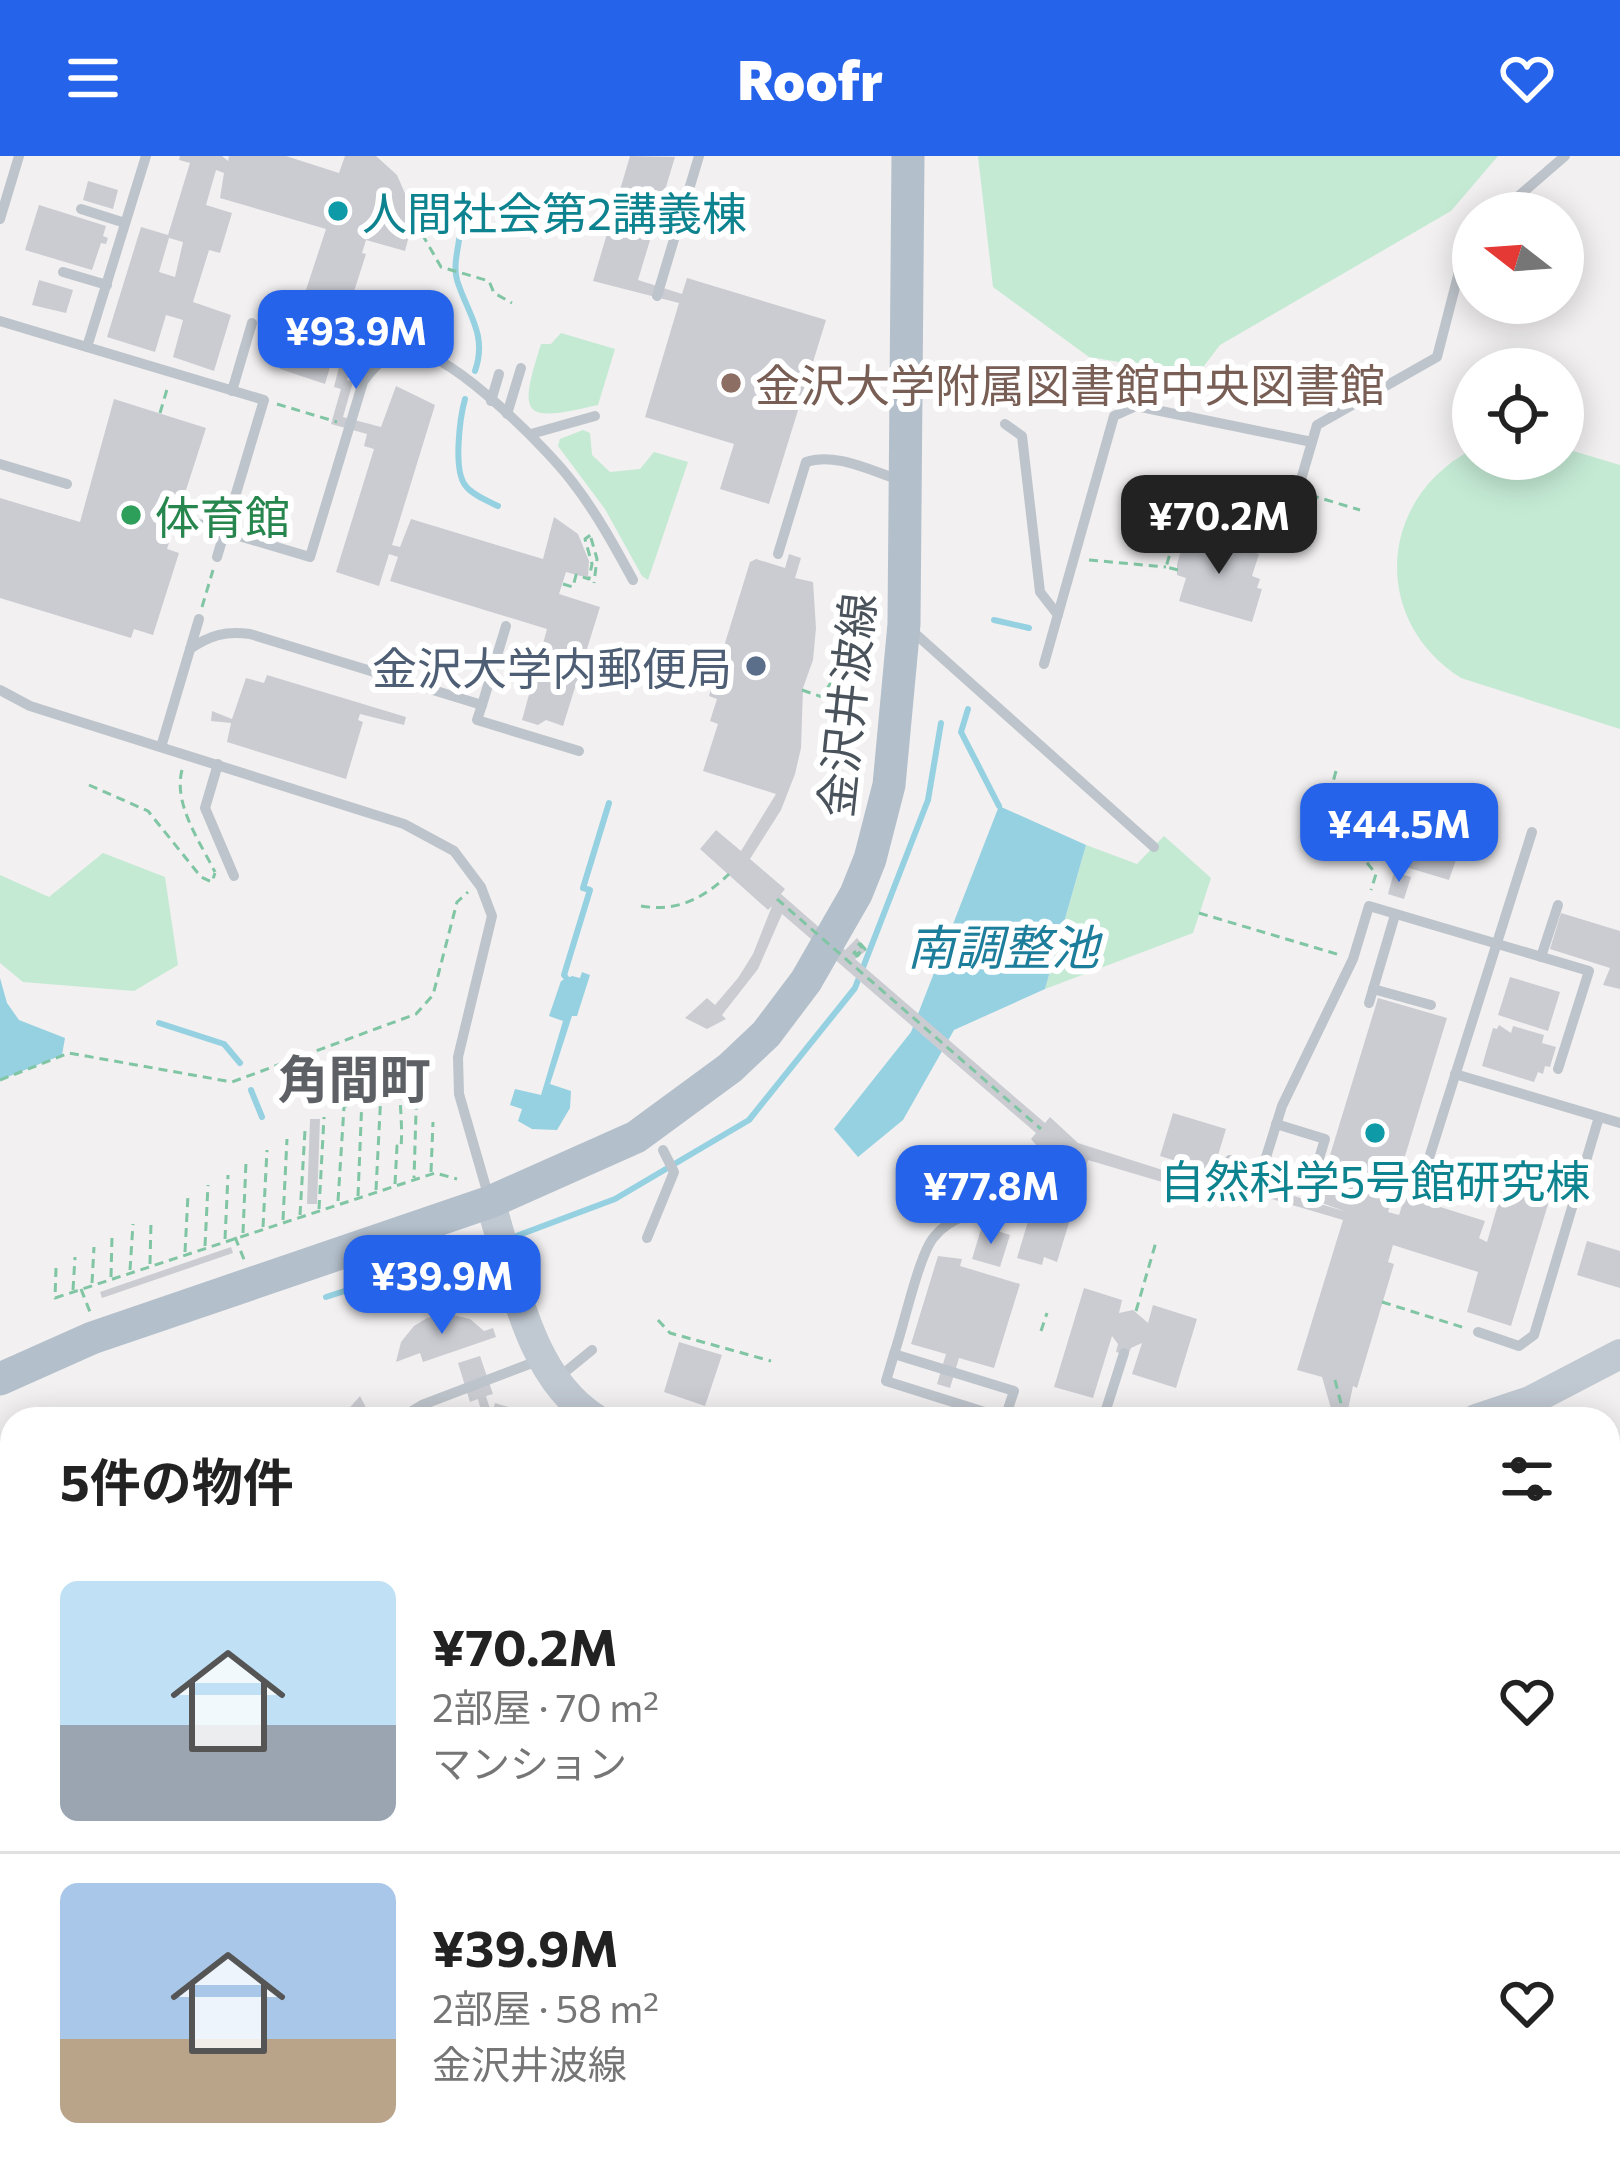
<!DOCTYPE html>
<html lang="ja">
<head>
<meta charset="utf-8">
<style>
  body { margin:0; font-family:Commissioner,"Noto Sans JP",sans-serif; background:#f6f6f6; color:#222; height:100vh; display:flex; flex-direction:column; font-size:45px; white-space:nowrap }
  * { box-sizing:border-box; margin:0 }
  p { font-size:39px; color:#767676 }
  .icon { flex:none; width:66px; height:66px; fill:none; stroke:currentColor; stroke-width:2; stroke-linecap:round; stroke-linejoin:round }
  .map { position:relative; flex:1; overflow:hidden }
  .details { position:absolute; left:0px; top:1251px; width:1620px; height:768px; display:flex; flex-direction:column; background:#fff; border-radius:36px 36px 0 0; box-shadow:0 6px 30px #0003 }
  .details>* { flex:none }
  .needle { width:78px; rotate:287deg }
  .controls { position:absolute; left:1452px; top:36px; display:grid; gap:24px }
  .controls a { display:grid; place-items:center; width:132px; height:132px; border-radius:50%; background:#fff; box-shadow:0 6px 30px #0003; font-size:60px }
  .price { position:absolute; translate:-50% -102px; padding:0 27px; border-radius:24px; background:#2563eb; color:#fff; font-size:39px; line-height:78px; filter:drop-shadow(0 3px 6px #0008) }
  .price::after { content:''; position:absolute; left:50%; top:72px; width:36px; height:27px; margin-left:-18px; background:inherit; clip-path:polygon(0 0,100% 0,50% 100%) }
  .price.active { background:#222; color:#fff }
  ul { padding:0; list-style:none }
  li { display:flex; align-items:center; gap:36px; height:300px; padding:0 60px }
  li+li { border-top:3px solid #e0e0e0 }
  li span { display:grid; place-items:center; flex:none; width:336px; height:240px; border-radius:18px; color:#555 }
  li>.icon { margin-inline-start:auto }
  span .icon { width:144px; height:144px; fill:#fffc; stroke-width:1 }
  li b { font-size:51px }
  h2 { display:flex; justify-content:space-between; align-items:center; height:144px; padding:0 60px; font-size:51px }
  header { display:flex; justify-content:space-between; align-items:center; height:156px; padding:0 60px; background:#2563eb; color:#fff; font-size:54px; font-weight:800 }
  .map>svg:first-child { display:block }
  .green { fill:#c4ead4 }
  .water { fill:#96d1e2 }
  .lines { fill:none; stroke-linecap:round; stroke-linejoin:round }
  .stream { stroke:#96d1e2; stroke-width:6 }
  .river { stroke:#96d1e2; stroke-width:33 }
  .building { fill:#cbccd2; fill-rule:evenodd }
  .path { stroke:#80c5a4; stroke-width:3; stroke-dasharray:9 6; stroke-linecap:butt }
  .lane { stroke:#bec4cb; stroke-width:10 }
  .secondary { stroke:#c0c8d1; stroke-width:30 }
  .primary { stroke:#b3bfcb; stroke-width:33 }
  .path-bridge { stroke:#80c5a4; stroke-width:3; stroke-dasharray:9 6; stroke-linecap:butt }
  .culture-dot { fill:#0f9aa8; stroke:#fff; stroke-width:4.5 }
  .education-dot { fill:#8d6e63; stroke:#fff; stroke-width:4.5 }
  .leisure-dot { fill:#2e9e5b; stroke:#fff; stroke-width:4.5 }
  .service-dot { fill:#5c6f8a; stroke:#fff; stroke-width:4.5 }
  .labels { text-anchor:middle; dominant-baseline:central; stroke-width:12; stroke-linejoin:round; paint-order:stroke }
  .culture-label { font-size:45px; fill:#0d838f; stroke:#fff; text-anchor:start }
  .education-label { font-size:45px; fill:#785e54; stroke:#fff; text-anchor:start }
  .leisure-label { font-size:45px; fill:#27864d; stroke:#fff; text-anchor:start }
  .service-label { font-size:45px; fill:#4e5e75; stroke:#fff; text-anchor:end }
  .street-label { font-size:45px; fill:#4a535b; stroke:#fff }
  .water-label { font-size:48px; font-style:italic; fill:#1d7e9c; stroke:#fff }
  .quarter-label { font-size:51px; font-weight:bold; fill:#5d6064; stroke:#fff }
</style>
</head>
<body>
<header><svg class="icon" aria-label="menu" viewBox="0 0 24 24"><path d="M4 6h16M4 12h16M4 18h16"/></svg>Roofr<svg class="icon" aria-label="heart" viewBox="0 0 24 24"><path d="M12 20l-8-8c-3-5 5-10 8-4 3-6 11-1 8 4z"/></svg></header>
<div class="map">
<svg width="1620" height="2019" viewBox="0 0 1620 2019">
  <rect width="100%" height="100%" fill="#f2f0f0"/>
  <g class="green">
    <path d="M978 0H1498L1451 55 1220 189 1197 219 1089 201 993 131Z"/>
    <path d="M561 177 615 193 598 249C524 266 517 263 541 188H551Z"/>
    <path d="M583 274 590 277 592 299 610 316 640 313 654 296 688 306 648 424 642 420 605 353 558 290 560 283Z"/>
    <path d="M1563 292 1620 309V573L1461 522C1370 464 1378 342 1473 293V303H1563Z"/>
    <path d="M1164 680 1211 722 1193 777 1045 833 1086 689 1137 708Z"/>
    <path d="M103 697 165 721 178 809 134 835 23 826 0 807V719L49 741Z"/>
    <path d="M0 1899 12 1902V2007H328L341 2019H0Z"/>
    <path d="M529 2007H619L649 2017 651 2007H764L754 2019H501L512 2011Z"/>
  </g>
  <g class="water">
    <path d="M999 650 1086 689 1045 833 954 874 903 964 858 1001 834 973 911 876Z"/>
    <path d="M582 816 590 819 577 860H572L550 928 571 935 570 952 557 974 532 973 518 965 522 953 510 949 515 933 541 939 563 865 549 860 561 825 572 820 580 822Z"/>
    <path d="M0 822 7 847 19 864 65 882 62 899 0 924Z"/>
  </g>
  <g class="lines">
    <g class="stream">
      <path d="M461 66C461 84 452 107 457 124 467 157 488 178 475 215"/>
      <path d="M465 243C460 261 453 313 465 329 472 339 488 345 498 350"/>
      <path d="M994 464 1029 472"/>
      <path d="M968 553 961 576 999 650"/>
      <path d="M567 823 564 819 590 734 583 732 609 647"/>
      <path d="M159 867 224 888 240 907"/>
      <path d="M251 934 262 961"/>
      <path d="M511 1082 615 1043 749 964 855 832 928 644 941 567"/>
      <path d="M326 1141 493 1087"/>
    </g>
    <g class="river">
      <path d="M1608 1332 1620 1329"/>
      <path d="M0 1381 12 1383"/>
    </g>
  </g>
  <g class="building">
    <path d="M180 0H222L228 5 229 0H286L339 17 345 0H376L397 19 410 49V76L405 95 366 84 362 97 366 98 335 195 354 200 347 224 353 226 343 261 381 271 396 230 435 249 392 389 400 391 411 363 543 403 554 361 578 378 589 405 588 422 566 416 559 438 600 451 563 570 546 564 538 569 522 564 547 473 390 425 398 401 389 398 379 430 336 416 374 293 364 290 367 278 331 268 341 233 334 231 340 207 332 204 325 228 280 213 326 73 220 42 224 17 216 14 206 49 232 57 220 97 209 94 193 146 231 159 214 215 173 201 183 164 166 159 155 196 107 181 141 71 168 79 190 7 179 4ZM169 82 183 86 175 121 159 116Z"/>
    <path d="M630 0 675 1 638 124 682 138 687 122 826 164 769 348 720 333 734 288 645 261 679 147 593 125Z"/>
    <path d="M88 25 118 34 113 53 83 44Z"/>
    <path d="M39 49 106 70 103 80 108 82 106 88 101 87 92 114 25 94Z"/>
    <path d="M39 124 73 134 66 157 32 149Z"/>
    <path d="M114 243 206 272 167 393 179 397 153 479 134 473 131 482 0 442V342L80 366Z"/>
    <path d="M1187 375 1259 398 1252 420 1260 423 1257 432 1262 433 1252 466 1179 445 1186 422 1177 419V408Z"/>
    <path d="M789 398 801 402 795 422 813 426 816 472 813 504 803 532 801 592 795 618 781 654 750 703 785 733 781 738 845 794 857 782 867 794 855 803 1045 967 1050 961 1078 987 1169 1016 1173 1004 1160 1000 1173 957 1226 973 1212 1019 1198 1015 1196 1024 1184 1020 1181 1029 1223 1041 1251 1027 1347 1056 1316 1045 1378 842 1447 862 1388 1056 1399 1059 1405 1040 1485 1065 1479 1082 1487 1086 1503 1031 1509 1025 1532 1032 1530 1039 1549 1045 1511 1170 1467 1156 1478 1116 1393 1089 1388 1106 1394 1108 1357 1232 1353 1230 1346 1263H1334L1322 1221 1297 1214 1343 1064 1251 1037 1225 1051 1163 1036 1162 1026 1088 1004 1057 1106 1044 1101 1042 1109 1017 1102 1036 1039 1023 1035 1029 1013 1060 1022 1061 1018 1031 983 1036 977 782 758 758 813 722 859 726 863 707 873 685 862 707 842 715 849 738 822 753 798 772 750 768 754 700 693 716 674 741 695 776 638 703 615 718 568 710 565 717 543 709 540 716 517 703 513 708 496 721 500 750 406 756 403 785 412Z"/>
    <path d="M267 519 406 561 404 569 360 558 358 564 363 566 346 623 227 586 231 567 211 565 212 555 232 563 246 522 264 527Z"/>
    <path d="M1405 680 1458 698 1449 724 1396 708Z"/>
    <path d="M1394 716 1411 721 1404 743 1388 738Z"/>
    <path d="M1561 757 1620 775V833L1603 829 1610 812 1550 793Z"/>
    <path d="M1510 821 1560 836 1548 875 1498 859Z"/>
    <path d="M1499 869 1511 877 1513 870 1544 879 1542 887 1556 891 1550 911 1545 910 1543 918 1538 916 1534 926 1482 910 1493 872 1497 873Z"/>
    <path d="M310 963H320L317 1048H307Z"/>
    <path d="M982 1070 1010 1079 1000 1111 972 1103Z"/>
    <path d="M1587 1085 1620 1095V1132L1577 1119Z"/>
    <path d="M231 1091 233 1097 102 1142 100 1136Z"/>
    <path d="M938 1100 962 1103 960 1110 1020 1128 994 1212 959 1202 950 1232 937 1228 946 1198 911 1188Z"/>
    <path d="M1084 1132 1122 1144 1119 1157 1133 1154 1148 1167 1153 1149 1197 1163 1176 1232 1132 1218 1142 1187 1131 1192 1128 1199 1116 1196 1118 1188 1112 1180 1093 1242 1054 1231Z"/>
    <path d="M448 1158 470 1163 484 1175 493 1172 496 1181 423 1206 420 1197 396 1206 401 1186 414 1170 427 1162Z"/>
    <path d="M679 1186 722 1199 705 1250 664 1236Z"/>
    <path d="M480 1200 493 1238 486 1240 490 1253 493 1254 495 1247 515 1253 512 1263H476L480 1251 478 1243 470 1246 458 1207Z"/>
    <path d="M360 1240 372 1263H341L345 1257Z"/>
    <path d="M0 1580 4 1589 12 1587V1627L0 1629Z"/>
    <path d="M1608 1600 1620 1604V1705L1608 1701Z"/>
    <path d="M1220 2007H1234L1270 2019H1217Z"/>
    <path d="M1402 2007H1526L1522 2019H1398Z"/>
  </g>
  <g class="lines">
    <g class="path">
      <path d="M422 78 441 111 489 125 494 137 512 147"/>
      <path d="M277 248 337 266"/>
      <path d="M160 257 168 230"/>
      <path d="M1310 339 1360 354"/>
      <path d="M591 382 597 403 594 427"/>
      <path d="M1089 404 1166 411"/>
      <path d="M1178 414 1166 411 1183 354"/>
      <path d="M563 428 573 431 576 419 589 423 592 408 585 383 592 378"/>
      <path d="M202 451 213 414"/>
      <path d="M802 534 822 541 849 497 877 496"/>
      <path d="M182 614C173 648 200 686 215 716"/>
      <path d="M1336 615 1332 630 1352 646 1360 698 1376 718 1371 734"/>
      <path d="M89 629 148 655 201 721 212 726 215 717"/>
      <path d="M641 750C677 756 703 743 729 718"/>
      <path d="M1199 757 1340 799"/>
      <path d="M854 795 857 799 863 793 858 787"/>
      <path d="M853 796 857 800 865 793 858 785"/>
      <path d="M854 796 857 799 864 793 860 788"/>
      <path d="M0 924 69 897 232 926 416 858 433 839 457 746 468 736"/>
      <path d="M431 1016 433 966"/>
      <path d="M395 1028 397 990 401 991C403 969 399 946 400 924"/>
      <path d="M376 1034 381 936"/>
      <path d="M358 1040 362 942"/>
      <path d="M338 1045 344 951 400 922 417 924 414 1022"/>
      <path d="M319 1053 324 961"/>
      <path d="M300 1059 305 974"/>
      <path d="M283 1064 287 983"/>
      <path d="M263 1071 267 994"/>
      <path d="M243 1077 246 1006"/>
      <path d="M235 1081 245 1106"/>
      <path d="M225 1083 228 1019"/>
      <path d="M205 1090 208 1029"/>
      <path d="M185 1096 188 1039"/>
      <path d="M150 1108 151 1066"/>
      <path d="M56 1112 55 1142 435 1017 457 1023"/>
      <path d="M130 1114 133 1068"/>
      <path d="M111 1121 112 1080"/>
      <path d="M92 1127 94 1091"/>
      <path d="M81 1133 90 1156"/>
      <path d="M73 1134 75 1101"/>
      <path d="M1382 1146 1465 1172"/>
      <path d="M1136 1155 1156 1086"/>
      <path d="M658 1164 670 1177 771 1205"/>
      <path d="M1041 1175 1047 1157"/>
      <path d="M1335 1224 1345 1263"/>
      <path d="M1608 1494 1620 1534"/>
      <path d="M1608 1726 1620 1729"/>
      <path d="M1608 1759 1620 1817"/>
      <path d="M1608 1867 1620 1870"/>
      <path d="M1618 1990 1620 1979"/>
      <path d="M995 2007 996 2019"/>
      <path d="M1014 2007 1015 2019"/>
      <path d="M1033 2007 1034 2019"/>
      <path d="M1051 2007 1052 2019"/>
      <path d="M1069 2007 1070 2019"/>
      <path d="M1088 2007 1089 2019"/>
      <path d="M1106 2007 1107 2019"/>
      <path d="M1124 2007 1125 2019"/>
      <path d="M981 2019 982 2007"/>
    </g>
    <g class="lane">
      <path d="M81 53 125 67"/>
      <path d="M1499 57 1565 0"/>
      <path d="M0 63 19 0"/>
      <path d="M63 116 107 129"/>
      <path d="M657 140 699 0"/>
      <path d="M0 165 264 244 217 401"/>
      <path d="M87 191 146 0"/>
      <path d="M232 235 252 167"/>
      <path d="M491 245 499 218"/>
      <path d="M507 258 521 212"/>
      <path d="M1005 268 1022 280 1040 436 1058 459"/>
      <path d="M531 278 595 260"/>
      <path d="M0 308 67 328"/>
      <path d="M199 368 310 401 363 226C376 207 392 193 417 196 457 202 549 294 574 328 597 358 615 391 633 424"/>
      <path d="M1283 385 1317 269 1437 201 1468 81 1473 77"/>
      <path d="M778 398 806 306C835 296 871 315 900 324"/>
      <path d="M910 473 1154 691"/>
      <path d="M190 493C210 479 225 475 250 478L482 549 506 470"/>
      <path d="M1044 508 1114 260 1136 250 1312 286"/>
      <path d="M0 534 30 550 404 668 454 695 481 731 492 760 458 901 459 938 489 1042"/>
      <path d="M482 549 477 564 579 595"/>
      <path d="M161 591 199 463"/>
      <path d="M218 608 205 652 234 720"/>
      <path d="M1541 801 1558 749"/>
      <path d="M1373 833 1431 849"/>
      <path d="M1369 847 1395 759"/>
      <path d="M1455 918 1620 967"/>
      <path d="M1262 1014 1311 1029 1325 983 1276 968"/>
      <path d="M1185 1025 1220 1035 1230 1004 1262 1014 1282 950 1353 803 1369 750 1589 815 1558 913"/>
      <path d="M1493 1041 1423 1021 1532 676"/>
      <path d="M647 1082 674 1016 663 994"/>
      <path d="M1478 1176 1519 1190 1534 1179 1599 961"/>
      <path d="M894 1198C903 1173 919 1098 934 1081 951 1060 978 1053 1002 1059"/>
      <path d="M559 1221 592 1194"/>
      <path d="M1005 1262 1014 1235 894 1198 886 1225 1007 1263"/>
      <path d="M399 1263 422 1249 540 1204"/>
      <path d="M1103 1263 1124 1197"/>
      <path d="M1608 1350 1620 1346"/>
      <path d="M0 1463 12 1470"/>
      <path d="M1608 1550 1620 1554"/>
      <path d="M1608 1580 1620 1584"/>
      <path d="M1608 2001 1615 2003 1610 2019"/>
      <path d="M796 2007 797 2019"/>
      <path d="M945 2007 948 2019"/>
      <path d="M1303 2007 1345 2019"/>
      <path d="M1171 2019V2007"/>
      <path d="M1365 2019 1369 2007"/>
    </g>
    <g class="secondary">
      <path d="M490 1046C514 1119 526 1219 596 1263"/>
      <path d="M1476 1263 1530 1245 1620 1198"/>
      <path d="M1608 1452 1620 1450"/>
      <path d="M0 1784 12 1780"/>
    </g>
    <path class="primary" d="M0 1223 92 1182 490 1046 636 981 730 912 766 878 806 825 856 738 870 703 889 629 904 468 908 0"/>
    <path class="path-bridge" d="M777 743 1041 973"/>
  </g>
  <g class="culture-dot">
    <circle cx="338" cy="55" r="12"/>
    <circle cx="1375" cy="977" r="12"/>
  </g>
  <circle class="education-dot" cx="731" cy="227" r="12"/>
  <circle class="leisure-dot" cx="131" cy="359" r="12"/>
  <circle class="service-dot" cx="756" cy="510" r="12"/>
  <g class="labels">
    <g class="culture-label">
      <text x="362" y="55">人間社会第2講義棟</text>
      <text x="1375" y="1023" text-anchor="middle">自然科学5号館研究棟</text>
    </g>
    <g class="education-label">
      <text x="755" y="227">金沢大学附属図書館中央図書館</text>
    </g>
    <g class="leisure-label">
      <text x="155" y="359">体育館</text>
    </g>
    <g class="service-label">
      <text x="732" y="510">金沢大学内郵便局</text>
    </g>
    <g class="street-label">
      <text transform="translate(845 549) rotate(-84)">金沢井波線</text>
    </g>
    <g class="water-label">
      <text x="1003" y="789">南調整池</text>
    </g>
    <g class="quarter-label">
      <text x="354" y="921">角間町</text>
    </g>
  </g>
</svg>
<div class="controls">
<a><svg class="needle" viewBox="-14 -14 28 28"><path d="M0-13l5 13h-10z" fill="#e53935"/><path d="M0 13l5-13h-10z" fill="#767676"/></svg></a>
<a><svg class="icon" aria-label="locate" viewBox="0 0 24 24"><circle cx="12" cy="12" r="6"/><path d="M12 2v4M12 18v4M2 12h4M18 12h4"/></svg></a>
</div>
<b class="price" style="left:356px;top:236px">¥93.9M</b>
<b class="price active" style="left:1219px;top:421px">¥70.2M</b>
<b class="price" style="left:1399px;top:729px">¥44.5M</b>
<b class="price" style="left:991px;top:1091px">¥77.8M</b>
<b class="price" style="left:442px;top:1181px">¥39.9M</b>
<section class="details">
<h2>5件の物件<svg class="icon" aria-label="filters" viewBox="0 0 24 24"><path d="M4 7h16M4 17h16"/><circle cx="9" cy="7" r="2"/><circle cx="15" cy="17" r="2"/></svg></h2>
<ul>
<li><span style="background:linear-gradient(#bfe0f5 60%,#9aa5b1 0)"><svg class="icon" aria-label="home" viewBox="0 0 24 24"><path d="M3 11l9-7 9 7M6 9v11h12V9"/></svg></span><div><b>¥70.2M</b><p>2部屋 · 70 m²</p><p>マンション</p></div><svg class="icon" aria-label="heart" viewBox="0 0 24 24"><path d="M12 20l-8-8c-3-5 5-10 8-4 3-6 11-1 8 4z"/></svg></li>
<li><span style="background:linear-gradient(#a9c7e8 65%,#b9a48a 0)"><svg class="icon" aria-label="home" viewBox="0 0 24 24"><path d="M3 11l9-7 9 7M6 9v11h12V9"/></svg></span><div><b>¥39.9M</b><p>2部屋 · 58 m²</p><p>金沢井波線</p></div><svg class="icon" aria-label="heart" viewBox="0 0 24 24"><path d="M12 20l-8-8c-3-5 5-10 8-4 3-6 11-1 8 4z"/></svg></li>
</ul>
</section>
</div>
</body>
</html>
